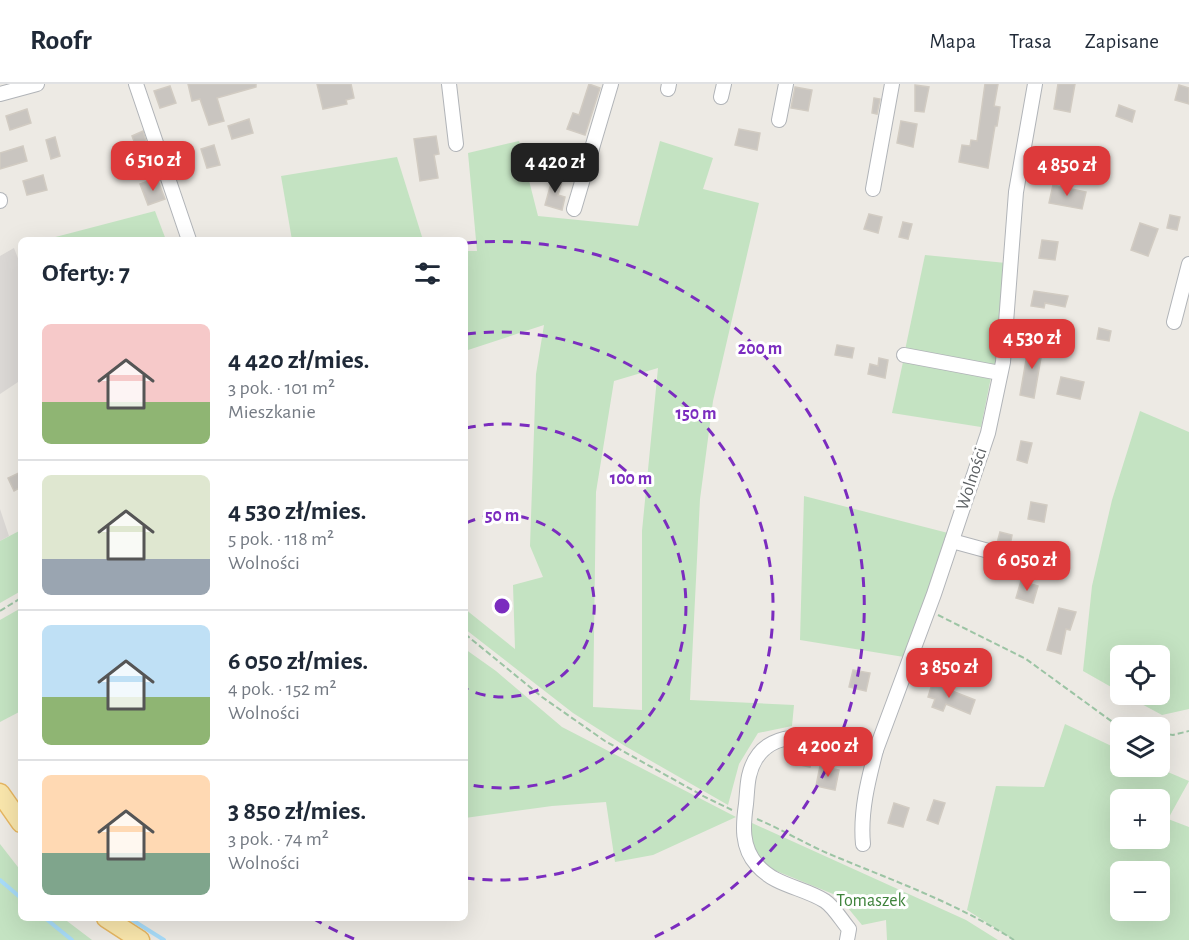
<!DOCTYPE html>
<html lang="pl">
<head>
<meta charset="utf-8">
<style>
  body { margin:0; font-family:"Alegreya Sans",sans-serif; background:#f2f2f3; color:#1f2937; height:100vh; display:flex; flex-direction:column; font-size:22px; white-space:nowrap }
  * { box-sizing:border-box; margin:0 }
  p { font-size:20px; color:#747a83 }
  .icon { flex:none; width:33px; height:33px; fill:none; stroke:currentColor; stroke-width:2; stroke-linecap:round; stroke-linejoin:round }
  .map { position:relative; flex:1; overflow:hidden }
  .details { position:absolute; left:18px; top:153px; width:450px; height:684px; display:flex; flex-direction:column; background:#fff; border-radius:9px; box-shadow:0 6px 24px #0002 }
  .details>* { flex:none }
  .controls { position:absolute; left:1110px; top:561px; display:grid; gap:12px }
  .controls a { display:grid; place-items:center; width:60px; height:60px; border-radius:9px; background:#fff; box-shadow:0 6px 24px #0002; font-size:30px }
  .price { position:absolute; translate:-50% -51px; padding:0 14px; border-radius:12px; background:#dd3a3b; color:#fff; font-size:20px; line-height:39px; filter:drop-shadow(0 2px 3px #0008) }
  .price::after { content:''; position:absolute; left:50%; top:36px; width:18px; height:14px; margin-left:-9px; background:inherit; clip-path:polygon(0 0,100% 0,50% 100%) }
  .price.on { background:#222; color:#fff }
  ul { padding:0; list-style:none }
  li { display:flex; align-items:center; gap:18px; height:150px; padding:0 24px }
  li+li { border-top:2px solid #e0e1e3 }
  li span { display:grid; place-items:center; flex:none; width:168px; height:120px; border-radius:9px; color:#555 }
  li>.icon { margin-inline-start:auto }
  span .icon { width:72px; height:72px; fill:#fffc; stroke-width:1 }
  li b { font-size:26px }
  h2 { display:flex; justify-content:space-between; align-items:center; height:72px; padding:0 24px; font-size:26px }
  header { display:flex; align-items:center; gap:36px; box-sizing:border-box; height:84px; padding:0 30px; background:#fff; border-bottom:2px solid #e0e1e3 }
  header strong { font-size:28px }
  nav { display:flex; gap:33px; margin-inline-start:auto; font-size:21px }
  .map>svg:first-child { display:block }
  .industrial { fill:#dcd9d6 }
  .green { fill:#c4e3c2; fill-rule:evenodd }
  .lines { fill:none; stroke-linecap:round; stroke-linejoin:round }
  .stream { stroke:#a8dcf9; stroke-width:4 }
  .building { fill:#c9c5c0; stroke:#d1cbc2; stroke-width:1.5 }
  .minor-casing { stroke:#b1b4b8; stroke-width:16 }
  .major-casing { stroke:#e7b762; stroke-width:21 }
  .path { stroke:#9cc4a4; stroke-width:2; stroke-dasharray:6 3; stroke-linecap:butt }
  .minor { stroke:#fff; stroke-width:14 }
  .major { stroke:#f9e6ac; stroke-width:18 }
  .ring { fill:none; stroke:#7b2cbf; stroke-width:3; stroke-dasharray:10 8 }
  .labels { text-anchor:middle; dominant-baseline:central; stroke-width:6; stroke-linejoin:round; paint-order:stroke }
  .street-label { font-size:18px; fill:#5c6063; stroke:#fff }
  .park-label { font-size:18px; fill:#3e833b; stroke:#fff }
  .centre { fill:#7b2cbf; stroke:#fff; stroke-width:3 }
  .ring-label { font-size:18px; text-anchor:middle; font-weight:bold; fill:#7b2cbf; stroke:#fff; stroke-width:6; stroke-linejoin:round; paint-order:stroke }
</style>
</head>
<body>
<header>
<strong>Roofr</strong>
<nav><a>Mapa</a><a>Trasa</a><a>Zapisane</a></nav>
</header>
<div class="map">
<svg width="1189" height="856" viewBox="0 0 1189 856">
  <rect width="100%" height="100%" fill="#edeae4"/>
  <g class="industrial">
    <path d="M14 164 21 182V296L0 310V172Z"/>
    <path d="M0 425 9 452 0 457Z"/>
  </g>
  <g class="green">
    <path d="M519 57 538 132 638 142 660 57 713 74 703 105 759 119 713 317 700 415 690 616 794 621 792 642 758 649 739 680 728 721 625 662 573 629 465 545V525L515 565 513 501 543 493 530 462 536 290 544 241 465 267V167H477L468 69ZM658 284 642 447V626L593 623 596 408 614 297Z"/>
    <path d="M397 73 423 156H292L281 92Z"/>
    <path d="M155 127 166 156H44Z"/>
    <path d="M925 171 1006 179 996 283 904 271Z"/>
    <path d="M903 278 991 293 981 343 892 329Z"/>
    <path d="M1140 327 1189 348V625L1162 631 1125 611 1160 610V572H1120V608L1083 587 1092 502 1112 416Z"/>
    <path d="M804 412 948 449 904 573 800 556Z"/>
    <path d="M21 446V507L0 519V457Z"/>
    <path d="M21 524V627L0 638V536Z"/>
    <path d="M465 565 496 587 562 643 736 733 653 771 615 778 606 718 552 722 465 734Z"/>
    <path d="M1065 640 1120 666V682L1156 683 1189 697 1168 735 1189 743V856H1014L967 826 996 702 1044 703ZM1120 716H1160V754H1120ZM1120 788H1160V826H1120Z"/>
    <path d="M752 739 966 836 998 856H887L886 836 862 841 838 812 764 782 751 756Z"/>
    <path d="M0 760 21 787V834H63L92 856H0Z"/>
  </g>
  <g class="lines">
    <g class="stream">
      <path d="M0 796 21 814"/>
      <path d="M45 834 72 856"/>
      <path d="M129 834 164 856"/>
    </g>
  </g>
  <g class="building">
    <path d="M188 0H256V3L217 14 224 37 209 41 200 15 192 17Z"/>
    <path d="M317 0H351L354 14 346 16 347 20 323 25Z"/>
    <path d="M589 0 600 4 585 51 567 45 573 29 579 31Z"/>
    <path d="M985 0H998L994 22 1000 23 997 42H995L988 84 959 78 962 61 970 62 971 56 977 57Z"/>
    <path d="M1058 0H1075L1070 28 1054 25Z"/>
    <path d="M915 1 929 3 924 28 915 27Z"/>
    <path d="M1179 1 1189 4V20L1175 16Z"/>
    <path d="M170 2 176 19 160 24 154 7Z"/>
    <path d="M795 3 812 6 808 27 791 24Z"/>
    <path d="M874 14 880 15 877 30 872 29Z"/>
    <path d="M1119 21 1135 27 1132 38 1116 32Z"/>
    <path d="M27 25 31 39 10 46 6 32Z"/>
    <path d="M249 35 253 49 232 55 228 42Z"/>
    <path d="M901 37 917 40 913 63 897 59Z"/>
    <path d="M739 45 760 49 757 66 735 61Z"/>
    <path d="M143 47 148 64 138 68 132 52Z"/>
    <path d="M436 52 439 70 434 71 438 94 420 97 414 55Z"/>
    <path d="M55 53 60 72 51 75 46 56Z"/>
    <path d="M214 61 220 81 207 84 201 65Z"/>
    <path d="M23 62 27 77 0 85V69Z"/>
    <path d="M43 91 47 106 27 111 23 97Z"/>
    <path d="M553 92 563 94 558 111 565 113 562 126 545 121Z"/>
    <path d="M157 94 165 115 148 121 140 100Z"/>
    <path d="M1053 101 1086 108 1082 125 1049 119Z"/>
    <path d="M869 130 882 133 878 149 864 145Z"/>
    <path d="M1170 131 1180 133 1177 146 1167 144Z"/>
    <path d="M903 138 912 140 908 155 899 153Z"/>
    <path d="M1140 139 1158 145 1148 172 1131 166Z"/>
    <path d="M1042 156 1058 158 1055 176 1039 174Z"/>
    <path d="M1034 207 1068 212 1065 223 1045 219 1044 224 1031 222Z"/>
    <path d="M1099 244 1111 247 1109 257 1097 255Z"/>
    <path d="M1029 259 1043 262 1034 314 1020 311Z"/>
    <path d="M837 261 854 264 852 274 835 271Z"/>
    <path d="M879 274 888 276 885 294 868 290 870 280 878 282Z"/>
    <path d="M1061 293 1084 298 1080 315 1057 310Z"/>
    <path d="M1021 357 1032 359 1027 379 1017 376Z"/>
    <path d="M21 388V403L14 407 8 394Z"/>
    <path d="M1031 418 1047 421 1044 438 1028 435Z"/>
    <path d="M1000 448 1012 451 1010 462 997 459Z"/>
    <path d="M1021 497 1038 502 1033 519 1016 514Z"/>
    <path d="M1059 524 1076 528 1070 546 1066 545 1061 570 1047 566Z"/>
    <path d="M853 586 870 589 866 607 849 603Z"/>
    <path d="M933 597 948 602 947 605 975 616 970 630 946 620 943 627 932 623 935 615 928 613Z"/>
    <path d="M797 670 812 673 810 683 795 680Z"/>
    <path d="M820 682 839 686 835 706 816 702Z"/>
    <path d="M934 716 945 719 938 740 927 736Z"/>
    <path d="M894 719 909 724 903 743 888 739Z"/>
  </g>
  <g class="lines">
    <g class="minor-casing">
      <g id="minor">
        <path d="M136 0 189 156"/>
        <path d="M449 0 456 60"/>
        <path d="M668 5 669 0"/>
        <path d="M0 10 37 0"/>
        <path d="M721 13 724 0"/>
        <path d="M779 36 786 0"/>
        <path d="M873 105 892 0"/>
        <path d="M0 116V117"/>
        <path d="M574 125 611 0"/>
        <path d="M1174 238 1189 180"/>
        <path d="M904 271 1000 289"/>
        <path d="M952 457 1047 483"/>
        <path d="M863 760C860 728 868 697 876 666"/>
        <path d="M847 856 849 845C842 837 834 823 825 817 803 803 775 802 757 781 741 763 743 741 746 720 747 711 747 701 749 692 763 631 835 658 876 666L934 510 988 349 1003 278 1016 108 1035 0"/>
      </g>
    </g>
    <g class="major-casing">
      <g id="major">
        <path d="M0 709 21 739"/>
        <path d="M106 834 140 856"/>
      </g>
    </g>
    <g class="path">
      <path d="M0 527 21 514"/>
      <path d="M938 531 1026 575 1118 642 1128 644"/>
      <path d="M465 550 542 613 605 657 705 713 732 726"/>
      <path d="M1160 649 1173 651 1189 647"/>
      <path d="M757 735C781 745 804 759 827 769 891 796 955 818 1014 856"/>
    </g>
    <use href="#minor" class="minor"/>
    <use href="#major" class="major"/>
  </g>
  <g class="ring">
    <path d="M466 439A91 91 0 1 1 466 605"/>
    <path d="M466 344A182 182 0 1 1 466 700"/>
    <path d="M466 250A274 274 0 1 1 466 794"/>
    <path d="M354 855A365 365 0 0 1 314 835M467 159A365 365 0 0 1 650 855"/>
  </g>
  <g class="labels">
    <g class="street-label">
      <text transform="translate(972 395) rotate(-72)">Wolności</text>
    </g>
    <g class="park-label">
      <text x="871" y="817">Tomaszek</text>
    </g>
  </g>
  <circle cx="502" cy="522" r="9" class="centre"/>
  <g class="ring-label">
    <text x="760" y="270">200 m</text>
    <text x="696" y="335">150 m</text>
    <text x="631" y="400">100 m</text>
    <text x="502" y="437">50 m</text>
  </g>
</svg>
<div class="controls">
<a><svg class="icon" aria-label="locate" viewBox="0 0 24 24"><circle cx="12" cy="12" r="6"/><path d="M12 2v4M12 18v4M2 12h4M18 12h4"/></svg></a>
<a><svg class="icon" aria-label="layers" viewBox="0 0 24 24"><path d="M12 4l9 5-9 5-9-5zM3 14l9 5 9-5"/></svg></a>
<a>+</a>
<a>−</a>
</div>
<b class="price" style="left:153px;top:108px">6 510 zł</b>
<b class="price on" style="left:555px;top:110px">4 420 zł</b>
<b class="price" style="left:1067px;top:113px">4 850 zł</b>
<b class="price" style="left:1032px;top:286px">4 530 zł</b>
<b class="price" style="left:1027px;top:508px">6 050 zł</b>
<b class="price" style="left:949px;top:615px">3 850 zł</b>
<b class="price" style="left:828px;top:694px">4 200 zł</b>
<section class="details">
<h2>Oferty: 7<svg class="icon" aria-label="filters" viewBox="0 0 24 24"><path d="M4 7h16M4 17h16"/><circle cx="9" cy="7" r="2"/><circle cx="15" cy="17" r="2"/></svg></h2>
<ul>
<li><span style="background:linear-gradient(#f6c9c9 65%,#8fb573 0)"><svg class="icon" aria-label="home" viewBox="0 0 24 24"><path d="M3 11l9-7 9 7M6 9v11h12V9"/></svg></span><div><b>4 420 zł/mies.</b><p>3 pok. · 101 m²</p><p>Mieszkanie</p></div></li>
<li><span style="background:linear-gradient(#dfe7d0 70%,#9aa5b1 0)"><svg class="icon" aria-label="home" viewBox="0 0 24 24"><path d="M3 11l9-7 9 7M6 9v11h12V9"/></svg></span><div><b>4 530 zł/mies.</b><p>5 pok. · 118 m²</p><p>Wolności</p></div></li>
<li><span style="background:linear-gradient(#bfe0f5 60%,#8fb573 0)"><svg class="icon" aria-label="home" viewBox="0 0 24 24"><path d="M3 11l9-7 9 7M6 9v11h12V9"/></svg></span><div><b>6 050 zł/mies.</b><p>4 pok. · 152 m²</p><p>Wolności</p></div></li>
<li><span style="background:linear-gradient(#ffd9b3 65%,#7fa58c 0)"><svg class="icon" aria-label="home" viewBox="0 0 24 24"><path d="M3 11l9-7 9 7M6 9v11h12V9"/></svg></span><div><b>3 850 zł/mies.</b><p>3 pok. · 74 m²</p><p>Wolności</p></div></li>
</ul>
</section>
</div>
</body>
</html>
